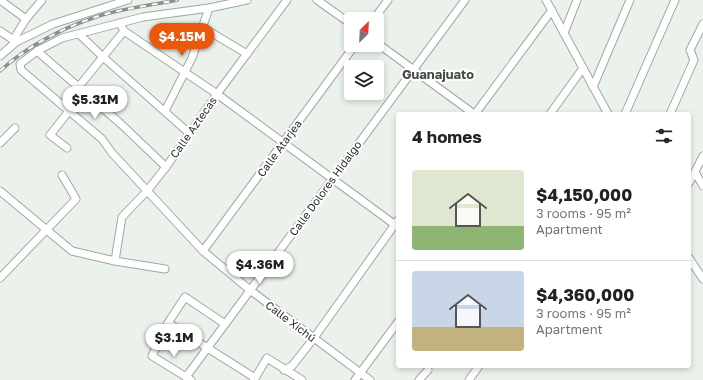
<!DOCTYPE html>
<html lang="en">
<head>
<meta charset="utf-8">
<style>
  body { margin:0; font-family:"Golos Text",sans-serif; background:#f6f6f6; color:#222; height:100vh; display:flex; flex-direction:column; font-size:15px; white-space:nowrap }
  * { box-sizing:border-box; margin:0 }
  p { font-size:13px; color:#767676 }
  .icon { flex:none; width:22px; height:22px; fill:none; stroke:currentColor; stroke-width:2; stroke-linecap:round; stroke-linejoin:round }
  .map { position:relative; flex:1; overflow:hidden }
  .details { position:absolute; left:396px; top:112px; width:295px; height:256px; display:flex; flex-direction:column; background:#fff; border-radius:4px; box-shadow:0 2px 6px #0003 }
  .details>* { flex:none }
  .needle { width:26px; rotate:24deg }
  .fabs { position:absolute; left:344px; top:12px; display:grid; gap:8px }
  .fabs a { display:grid; place-items:center; width:40px; height:40px; border-radius:4px; background:#fff; box-shadow:0 2px 6px #0003; font-size:20px }
  .price { position:absolute; translate:-50% -34px; padding:0 9px; border-radius:14px; background:#fff; color:#222; font-size:13px; line-height:26px; filter:drop-shadow(0 1px 2px #0008) }
  .price::after { content:''; position:absolute; left:50%; top:24px; width:12px; height:9px; margin-left:-6px; background:inherit; clip-path:polygon(0 0,100% 0,50% 100%) }
  .price.current { background:#ea580c; color:#fff }
  ul { padding:0; list-style:none }
  li { display:flex; align-items:center; gap:12px; height:100px; padding:0 16px }
  li+li { border-top:1px solid #e0e0e0 }
  li span { display:grid; place-items:center; flex:none; width:112px; height:80px; border-radius:4px; color:#555 }
  li>.icon { margin-inline-start:auto }
  span .icon { width:48px; height:48px; fill:#fffc; stroke-width:1 }
  li b { font-size:17px }
  h2 { display:flex; justify-content:space-between; align-items:center; height:48px; padding:0 16px; font-size:17px }
  .map>svg:first-child { display:block }
  .lines { fill:none; stroke-linecap:round; stroke-linejoin:round }
  .minor-casing { stroke:#a2a7a2; stroke-width:9 }
  .minor { stroke:#fff; stroke-width:7 }
  .rail-casing { stroke:#8c918c; stroke-width:3.5 }
  .rail { stroke:#fff; stroke-width:2; stroke-dasharray:6; stroke-linecap:butt }
  .labels { text-anchor:middle; dominant-baseline:central; stroke-width:4; stroke-linejoin:round; paint-order:stroke }
  .street-label { font-size:11px; fill:#2a2d2a; stroke:#fff }
  .quarter-label { font-size:13px; font-weight:bold; fill:#464b46; stroke:#fff }
</style>
</head>
<body>
<div class="map">
<svg width="703" height="380" viewBox="0 0 703 380">
  <rect width="100%" height="100%" fill="#ebf1eb"/>
  <g class="lines">
    <g class="minor-casing">
      <g id="minor">
        <path d="M0 0 26 19"/>
        <path d="M247 0 209 8 143 17 62 38 37 51 20 64 21 70 102 139 112 153 203 251 250 290 370 380"/>
        <path d="M317 0 351 24"/>
        <path d="M546 0 608 114"/>
        <path d="M374 19 388 0"/>
        <path d="M120 23 124 31 217 94 398 227"/>
        <path d="M202 27 247 54"/>
        <path d="M0 31 15 41"/>
        <path d="M564 33 577 0"/>
        <path d="M79 34 103 57 189 133"/>
        <path d="M13 40 26 19 42 0"/>
        <path d="M377 43 474 114"/>
        <path d="M37 51 121 124 166 167"/>
        <path d="M0 56 16 42 53 24 128 0"/>
        <path d="M593 87 630 0"/>
        <path d="M63 106 124 31"/>
        <path d="M165 111 192 58 209 8"/>
        <path d="M475 114 552 10"/>
        <path d="M550 114 583 68"/>
        <path d="M625 114 675 0"/>
        <path d="M670 114 694 60 690 50 703 24"/>
        <path d="M0 143 15 128"/>
        <path d="M67 148 50 135 69 111"/>
        <path d="M695 172 703 186"/>
        <path d="M689 183 703 156"/>
        <path d="M0 191 72 251 115 261 165 269"/>
        <path d="M203 251 355 45"/>
        <path d="M689 258 703 279"/>
        <path d="M115 261 122 217 147 191 166 167 217 94 287 0"/>
        <path d="M0 278 76 199 62 175"/>
        <path d="M168 323 255 378"/>
        <path d="M284 370 292 366 314 338 398 220"/>
        <path d="M186 377 465 0"/>
        <path d="M191 380 152 356 168 323 185 297 225 324"/>
        <path d="M254 380 267 358 302 380"/>
        <path d="M355 380 398 322"/>
        <path d="M419 380 428 370"/>
        <path d="M469 380 479 366"/>
      </g>
    </g>
    <use href="#minor" class="minor"/>
    <g class="rail-casing">
      <path id="rail" d="M0 71C26 47 62 28 96 17 119 9 153 5 177 0"/>
    </g>
    <use href="#rail" class="rail"/>
  </g>
  <g class="labels">
    <g class="street-label">
      <text transform="translate(193 127) rotate(-55)">Calle Aztecas</text>
      <text transform="translate(279 148) rotate(-54)">Calle Atarjea</text>
      <text transform="translate(325 188) rotate(-54)">Calle Dolores Hidalgo</text>
      <text transform="translate(291 321) rotate(37)">Calle Xichú</text>
    </g>
    <g class="quarter-label">
      <text x="438" y="74">Guanajuato</text>
    </g>
  </g>
</svg>
<div class="fabs">
<a><svg class="needle" viewBox="-14 -14 28 28"><path d="M0-13l5 13h-10z" fill="#e53935"/><path d="M0 13l5-13h-10z" fill="#767676"/></svg></a>
<a><svg class="icon" aria-label="layers" viewBox="0 0 24 24"><path d="M12 4l9 5-9 5-9-5zM3 14l9 5 9-5"/></svg></a>
</div>
<b class="price current" style="left:182px;top:57px">$4.15M</b>
<b class="price" style="left:95px;top:120px">$5.31M</b>
<b class="price" style="left:260px;top:285px">$4.36M</b>
<b class="price" style="left:174px;top:358px">$3.1M</b>
<section class="details">
<h2>4 homes<svg class="icon" aria-label="filters" viewBox="0 0 24 24"><path d="M4 7h16M4 17h16"/><circle cx="9" cy="7" r="2"/><circle cx="15" cy="17" r="2"/></svg></h2>
<ul>
<li><span style="background:linear-gradient(#dfe7d0 70%,#8fb573 0)"><svg class="icon" aria-label="home" viewBox="0 0 24 24"><path d="M3 11l9-7 9 7M6 9v11h12V9"/></svg></span><div><b>$4,150,000</b><p>3 rooms · 95 m²</p><p>Apartment</p></div></li>
<li><span style="background:linear-gradient(#c9d6e8 70%,#c2b280 0)"><svg class="icon" aria-label="home" viewBox="0 0 24 24"><path d="M3 11l9-7 9 7M6 9v11h12V9"/></svg></span><div><b>$4,360,000</b><p>3 rooms · 95 m²</p><p>Apartment</p></div></li>
</ul>
</section>
</div>
</body>
</html>
